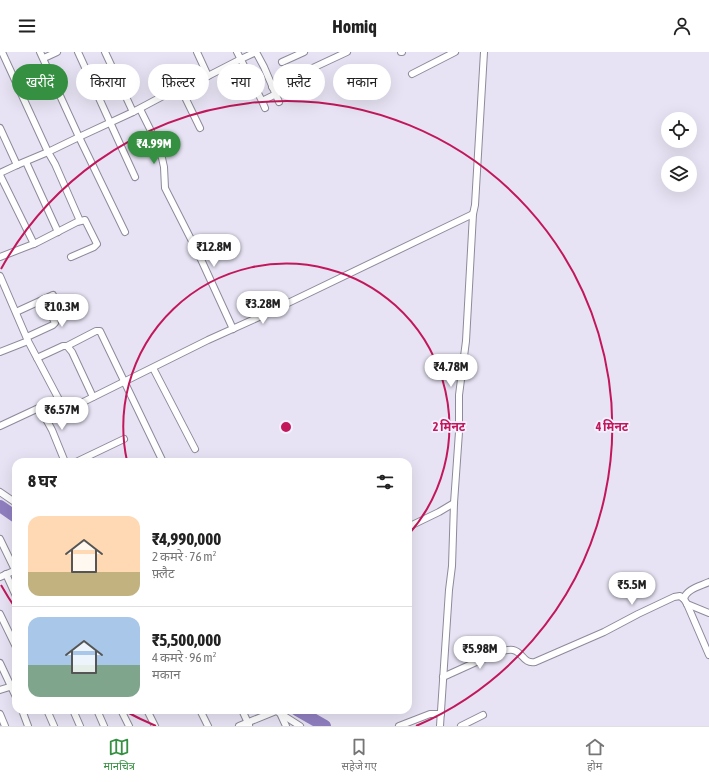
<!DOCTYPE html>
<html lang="hi">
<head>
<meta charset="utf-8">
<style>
  body { margin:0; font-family:"Asap Condensed","Noto Sans Devanagari",sans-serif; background:#f2f2f2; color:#222; height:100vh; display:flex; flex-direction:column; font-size:15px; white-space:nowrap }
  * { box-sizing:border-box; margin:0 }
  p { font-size:13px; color:#767676 }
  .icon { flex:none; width:22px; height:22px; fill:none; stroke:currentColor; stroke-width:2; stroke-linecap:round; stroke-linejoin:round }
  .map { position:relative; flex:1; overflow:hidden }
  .sheet { position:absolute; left:12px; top:406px; width:400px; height:256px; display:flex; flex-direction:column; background:#fff; border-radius:12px; box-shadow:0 4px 16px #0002 }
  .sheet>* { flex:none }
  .guide { position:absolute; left:12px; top:12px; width:400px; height:36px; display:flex; gap:8px }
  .fabs { position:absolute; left:661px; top:60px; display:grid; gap:8px }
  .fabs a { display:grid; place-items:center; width:36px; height:36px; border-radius:50%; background:#fff; box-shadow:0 4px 16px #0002; font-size:20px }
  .price { position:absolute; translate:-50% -34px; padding:0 9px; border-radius:14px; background:#fff; color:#222; font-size:13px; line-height:26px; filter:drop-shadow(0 1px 2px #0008) }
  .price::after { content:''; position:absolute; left:50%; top:24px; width:12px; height:9px; margin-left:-6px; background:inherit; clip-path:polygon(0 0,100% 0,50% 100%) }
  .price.on { background:#359041; color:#fff }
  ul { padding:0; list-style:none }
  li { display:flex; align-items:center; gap:12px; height:100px; padding:0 16px }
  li+li { border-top:1px solid #e0e0e0 }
  li span { display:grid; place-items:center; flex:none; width:112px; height:80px; border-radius:12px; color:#555 }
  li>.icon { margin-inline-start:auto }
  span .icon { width:48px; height:48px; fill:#fffc; stroke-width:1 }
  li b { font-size:17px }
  h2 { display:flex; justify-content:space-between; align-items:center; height:48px; padding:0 16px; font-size:17px }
  .pill { padding:0 14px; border-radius:18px; background:#fff; box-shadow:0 4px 16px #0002; font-size:14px; line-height:36px }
  .pill.on { background:#359041; color:#fff }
  header { display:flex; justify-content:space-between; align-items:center; height:52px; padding:0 16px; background:#fff; font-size:18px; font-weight:700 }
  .tab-bar { display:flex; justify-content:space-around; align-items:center; height:56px; border-top:1px solid #e0e0e0; background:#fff; font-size:11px; color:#767676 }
  .tab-bar a { display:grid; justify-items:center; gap:2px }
  .tab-bar .on { color:#359041 }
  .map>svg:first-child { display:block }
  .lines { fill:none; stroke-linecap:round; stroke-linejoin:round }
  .river { stroke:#907fc0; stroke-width:12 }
  .street-casing { stroke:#8e8a9a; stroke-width:8 }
  .street { stroke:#fff; stroke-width:6 }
  .ring { fill:none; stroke:#c2185b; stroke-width:2 }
  .centre { fill:#c2185b; stroke:#f4f1ff; stroke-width:2 }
  .ring-label { font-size:12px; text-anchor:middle; font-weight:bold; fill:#c2185b; stroke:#f4f1ff; stroke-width:3.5; stroke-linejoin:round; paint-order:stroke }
</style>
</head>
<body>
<header><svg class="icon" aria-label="menu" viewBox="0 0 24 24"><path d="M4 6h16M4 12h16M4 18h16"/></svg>Homiq<svg class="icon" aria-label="person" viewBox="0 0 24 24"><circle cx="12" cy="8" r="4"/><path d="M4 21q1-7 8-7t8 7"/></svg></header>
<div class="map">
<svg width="709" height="674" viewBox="0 0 709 674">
  <rect width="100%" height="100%" fill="#e7e3f4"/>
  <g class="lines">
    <g class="river">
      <path d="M0 454 16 465"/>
      <path d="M297 658 325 674"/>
    </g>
    <g class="street-casing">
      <g id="street">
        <path d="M2 0 48 100 55 112 80 169"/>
        <path d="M40 0 79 85 125 180"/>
        <path d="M78 0 135 125"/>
        <path d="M105 0 133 60"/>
        <path d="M197 0 208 24"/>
        <path d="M237 0 262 49 265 56"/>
        <path d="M401 0H402"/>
        <path d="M44 6 57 0"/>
        <path d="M282 10 304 0"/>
        <path d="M412 22 455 0"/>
        <path d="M180 35 200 76"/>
        <path d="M272 35 347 0"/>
        <path d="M262 49 276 42"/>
        <path d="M140 57 150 77 162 106 164 115 165 136 199 203 233 277"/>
        <path d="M0 76 17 113"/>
        <path d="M26 110 58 180"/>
        <path d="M0 121 17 113 48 100 79 85 133 60 180 35 208 24 241 7 256 0 264 15 279 50"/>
        <path d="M0 123 34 192"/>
        <path d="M0 205 36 191 77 170 85 168 97 192 94 195 71 205"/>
        <path d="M0 224 28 289 65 359"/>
        <path d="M16 260 53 243"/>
        <path d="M27 285 53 273 55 271 44 247"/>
        <path d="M67 294 96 279H100L163 410"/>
        <path d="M0 300 28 289"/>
        <path d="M37 306 63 294H67L72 300 93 345"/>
        <path d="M153 316 195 397"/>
        <path d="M40 356 52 378 65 410"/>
        <path d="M47 368 208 288 259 265 473 162"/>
        <path d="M0 374 58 347"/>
        <path d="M76 410 124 387"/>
        <path d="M0 440 16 451"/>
        <path d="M408 475 439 460 454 451"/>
        <path d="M0 487 15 518"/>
        <path d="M6 522 16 544"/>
        <path d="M0 525 16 518"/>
        <path d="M684 547C686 537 701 534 709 530"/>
        <path d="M687 552 709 561"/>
        <path d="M0 562 16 595"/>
        <path d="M0 611 16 645"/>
        <path d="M443 625 496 601C501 600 507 597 513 598 523 600 523 612 535 610L604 580 638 562 674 545 680 544 684 547 687 552 709 603"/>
        <path d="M0 638 16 633"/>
        <path d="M22 658 28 674"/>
        <path d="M47 658 54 674"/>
        <path d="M73 658 80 674"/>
        <path d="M97 658 104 674"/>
        <path d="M121 658 129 674"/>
        <path d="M147 658 155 674"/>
        <path d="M200 658 208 674"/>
        <path d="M242 658 249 673"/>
        <path d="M275 658 300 674"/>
        <path d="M280 661 286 674"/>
        <path d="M0 662 5 674"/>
        <path d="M239 674 276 659"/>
        <path d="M399 674 430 662H441"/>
        <path d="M440 674 449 538 452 514 454 451 459 380V343L466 289 473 162 475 153 484 0"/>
        <path d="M461 674 483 663"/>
      </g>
    </g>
    <use href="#street" class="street"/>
  </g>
  <g class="ring">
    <path d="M127 409A163 163 0 1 1 408 483"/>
    <path d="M156 674A326 326 0 0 1 125 659M16 557A326 326 0 0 1 1 533M1 217A326 326 0 1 1 416 674"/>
  </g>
  <circle cx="286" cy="375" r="6" class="centre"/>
  <g class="ring-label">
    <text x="449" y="379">2 मिनट</text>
    <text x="612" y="379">4 मिनट</text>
  </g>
</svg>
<div class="fabs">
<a><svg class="icon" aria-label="locate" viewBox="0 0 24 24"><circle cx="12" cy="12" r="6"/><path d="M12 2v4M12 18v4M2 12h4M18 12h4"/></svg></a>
<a><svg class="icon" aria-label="layers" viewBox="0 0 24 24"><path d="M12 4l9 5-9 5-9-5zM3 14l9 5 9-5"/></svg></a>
</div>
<b class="price on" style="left:154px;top:113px">₹4.99M</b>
<b class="price" style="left:214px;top:216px">₹12.8M</b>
<b class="price" style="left:263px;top:273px">₹3.28M</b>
<b class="price" style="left:62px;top:276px">₹10.3M</b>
<b class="price" style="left:451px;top:336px">₹4.78M</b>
<b class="price" style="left:62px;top:379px">₹6.57M</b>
<b class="price" style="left:632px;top:554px">₹5.5M</b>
<b class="price" style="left:480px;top:618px">₹5.98M</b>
<div class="guide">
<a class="pill on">खरीदें</a>
<a class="pill">किराया</a>
<a class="pill">फ़िल्टर</a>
<a class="pill">नया</a>
<a class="pill">फ़्लैट</a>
<a class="pill">मकान</a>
</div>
<section class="sheet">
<h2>8 घर<svg class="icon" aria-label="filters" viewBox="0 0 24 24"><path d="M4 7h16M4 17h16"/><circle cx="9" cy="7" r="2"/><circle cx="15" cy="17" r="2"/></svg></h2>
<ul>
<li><span style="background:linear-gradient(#ffd9b3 70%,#c2b280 0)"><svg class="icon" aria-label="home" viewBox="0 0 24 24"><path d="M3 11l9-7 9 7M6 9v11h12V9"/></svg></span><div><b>₹4,990,000</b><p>2 कमरे · 76 m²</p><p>फ़्लैट</p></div></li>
<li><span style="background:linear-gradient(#a9c7e8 60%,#7fa58c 0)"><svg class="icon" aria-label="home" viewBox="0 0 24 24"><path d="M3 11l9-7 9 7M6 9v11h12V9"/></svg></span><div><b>₹5,500,000</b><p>4 कमरे · 96 m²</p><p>मकान</p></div></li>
</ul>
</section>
</div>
<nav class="tab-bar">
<a class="on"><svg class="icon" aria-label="map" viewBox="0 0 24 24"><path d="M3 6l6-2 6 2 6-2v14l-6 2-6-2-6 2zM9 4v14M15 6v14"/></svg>मानचित्र</a>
<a><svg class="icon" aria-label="saved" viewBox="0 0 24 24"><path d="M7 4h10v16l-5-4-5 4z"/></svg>सहेजे गए</a>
<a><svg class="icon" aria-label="home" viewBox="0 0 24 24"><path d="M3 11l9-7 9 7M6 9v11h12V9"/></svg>होम</a>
</nav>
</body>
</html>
